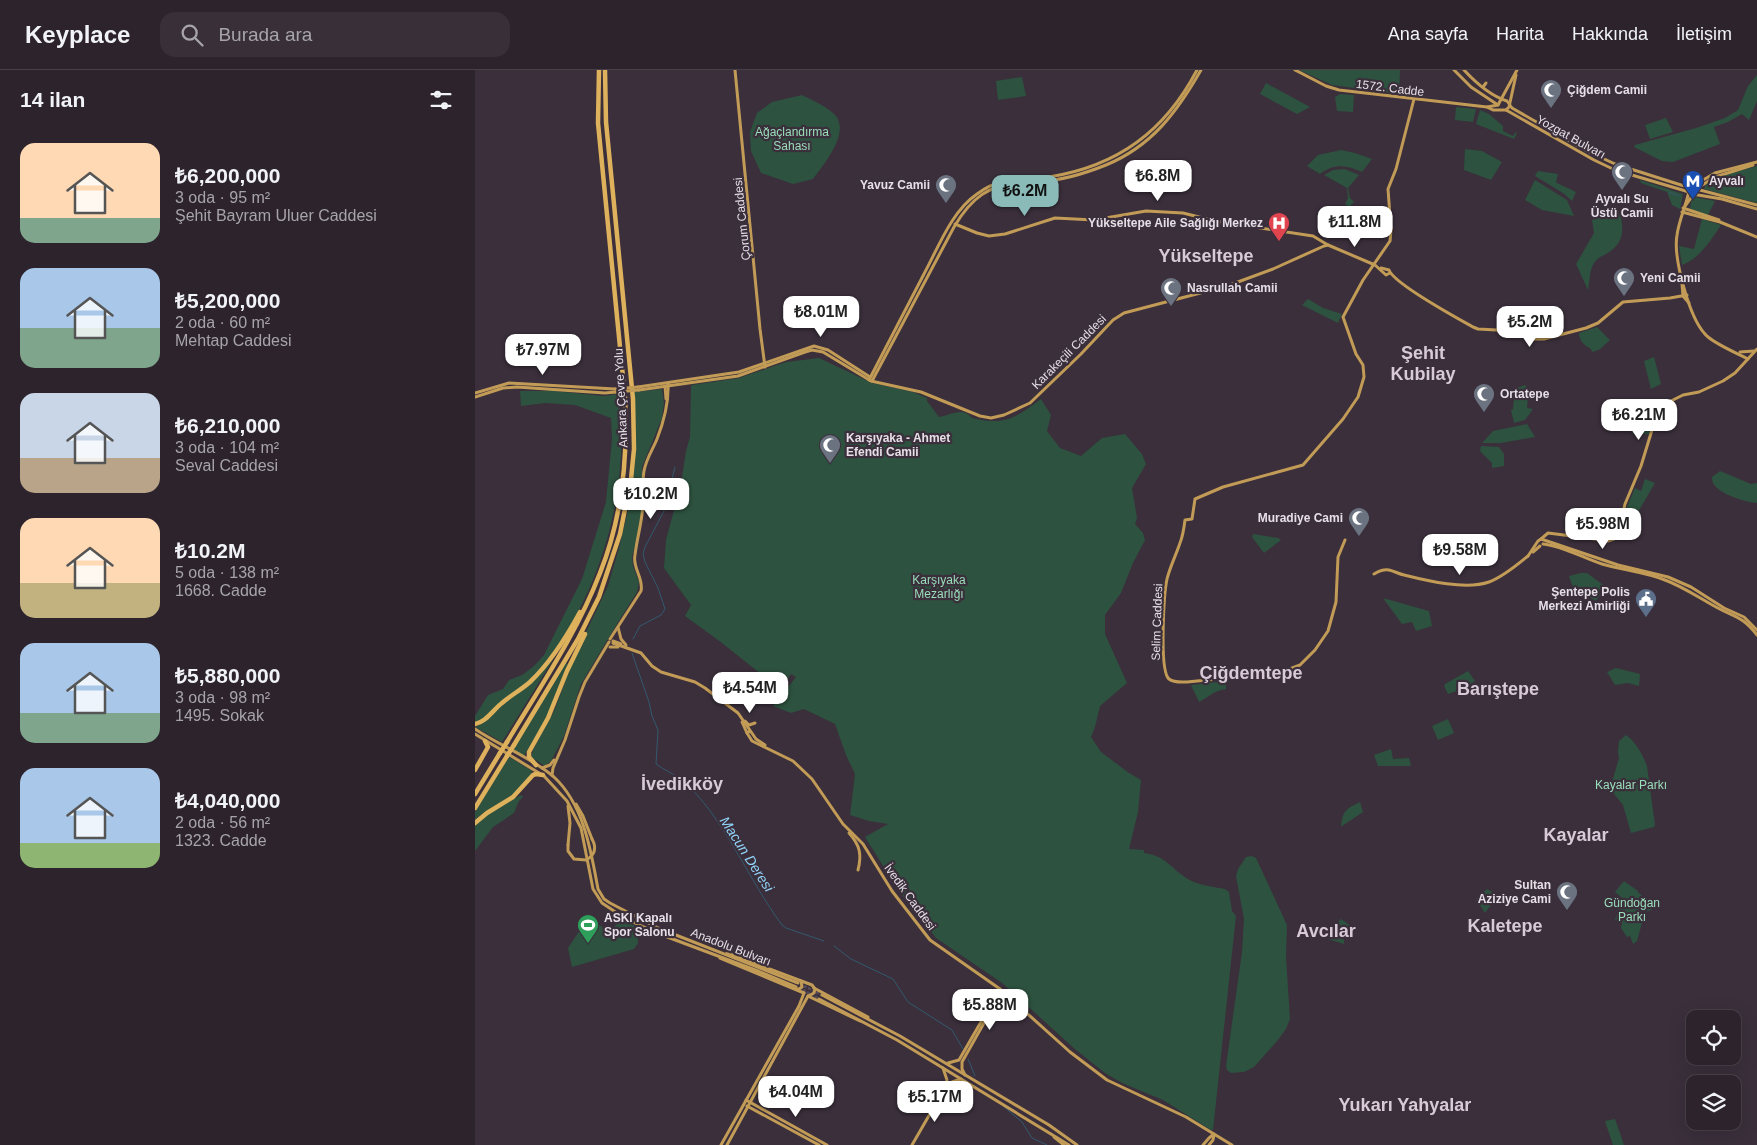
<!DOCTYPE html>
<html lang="tr">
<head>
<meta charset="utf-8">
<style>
  body { margin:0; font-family:Helvetica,sans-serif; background:#382f38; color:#f1f3f6; height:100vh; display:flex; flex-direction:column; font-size:19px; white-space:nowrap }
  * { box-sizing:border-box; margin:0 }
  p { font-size:16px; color:#a6a4a9 }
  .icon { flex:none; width:28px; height:28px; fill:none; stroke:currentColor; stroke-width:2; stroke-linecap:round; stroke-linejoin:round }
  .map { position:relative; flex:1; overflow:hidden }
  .drawer { display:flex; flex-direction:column; background:#2c232c; width:475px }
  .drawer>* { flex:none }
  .buttons { position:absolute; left:1211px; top:940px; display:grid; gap:10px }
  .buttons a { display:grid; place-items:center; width:55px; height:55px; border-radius:10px; background:#2c232c; box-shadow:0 5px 20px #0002,0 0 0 1px #484048; font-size:25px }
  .price { position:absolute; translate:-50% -42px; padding:0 11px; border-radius:10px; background:#fff; color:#222; font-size:16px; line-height:32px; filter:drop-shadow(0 1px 2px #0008) }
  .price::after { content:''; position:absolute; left:50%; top:30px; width:15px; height:11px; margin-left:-8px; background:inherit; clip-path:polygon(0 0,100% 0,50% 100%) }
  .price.on { background:#8bbbb9; color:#111 }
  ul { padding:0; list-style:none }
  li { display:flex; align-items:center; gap:15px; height:125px; padding:0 20px }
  li span { display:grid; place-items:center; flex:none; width:140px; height:100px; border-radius:15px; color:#555 }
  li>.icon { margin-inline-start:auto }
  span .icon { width:60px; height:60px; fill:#fffc; stroke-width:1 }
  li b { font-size:21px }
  h2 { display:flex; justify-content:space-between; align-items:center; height:60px; padding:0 20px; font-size:21px }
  header { display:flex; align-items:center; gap:30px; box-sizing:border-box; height:70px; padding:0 25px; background:#2c232c; border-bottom:1px solid #484048 }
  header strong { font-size:24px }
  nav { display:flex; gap:28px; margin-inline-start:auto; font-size:18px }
  .search { width:350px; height:45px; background:#382f38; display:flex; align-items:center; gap:12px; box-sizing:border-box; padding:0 18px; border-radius:15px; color:#a6a4a9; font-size:19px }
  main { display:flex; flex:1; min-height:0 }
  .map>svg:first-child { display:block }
  .green { fill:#2d523f }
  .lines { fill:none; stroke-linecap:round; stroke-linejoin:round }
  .stream { stroke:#33596e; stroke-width:1 }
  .major-tunnel { stroke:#544955; stroke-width:3; stroke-dasharray:3 1.5; stroke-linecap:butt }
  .major { stroke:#c29c57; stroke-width:3 }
  .highway { stroke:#deb15c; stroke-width:4.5 }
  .major-bridge { stroke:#c29c57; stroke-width:3 }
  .highway-bridge { stroke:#deb15c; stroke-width:4.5 }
  .labels { text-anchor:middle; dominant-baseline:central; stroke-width:4.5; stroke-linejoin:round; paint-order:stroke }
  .street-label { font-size:12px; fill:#e6dfe7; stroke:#3a2f3b }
  .poi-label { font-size:12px; font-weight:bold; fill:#e6dfe7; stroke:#3a2f3b; text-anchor:start }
  .park-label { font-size:12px; fill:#9adeba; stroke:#3a2f3b }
  .water-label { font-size:14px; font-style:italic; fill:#91d3f9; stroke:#3a2f3b }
  .district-label { font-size:18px; font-weight:bold; fill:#d8cad9; stroke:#3a2f3b }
</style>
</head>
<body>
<header>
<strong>Keyplace</strong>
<div class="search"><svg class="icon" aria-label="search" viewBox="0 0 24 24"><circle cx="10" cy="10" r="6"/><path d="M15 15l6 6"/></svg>Burada ara</div>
<nav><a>Ana sayfa</a><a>Harita</a><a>Hakkında</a><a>İletişim</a></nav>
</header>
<main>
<section class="drawer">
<h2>14 ilan<svg class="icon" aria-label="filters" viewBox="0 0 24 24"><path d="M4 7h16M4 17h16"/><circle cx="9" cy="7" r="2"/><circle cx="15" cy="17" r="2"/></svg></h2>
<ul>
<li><span style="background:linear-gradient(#ffd9b3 75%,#7fa58c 0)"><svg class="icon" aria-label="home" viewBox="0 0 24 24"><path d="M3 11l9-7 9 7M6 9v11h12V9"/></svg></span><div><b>₺6,200,000</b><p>3 oda · 95 m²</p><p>Şehit Bayram Uluer Caddesi</p></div></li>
<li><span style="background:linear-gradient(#a9c7e8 60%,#7fa58c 0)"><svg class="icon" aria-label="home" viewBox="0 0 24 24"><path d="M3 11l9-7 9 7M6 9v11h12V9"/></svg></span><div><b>₺5,200,000</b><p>2 oda · 60 m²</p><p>Mehtap Caddesi</p></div></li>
<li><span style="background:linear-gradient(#c9d6e8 65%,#b9a48a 0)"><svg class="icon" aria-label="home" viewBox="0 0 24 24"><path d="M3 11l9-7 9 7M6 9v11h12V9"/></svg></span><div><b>₺6,210,000</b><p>3 oda · 104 m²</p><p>Seval Caddesi</p></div></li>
<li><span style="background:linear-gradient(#ffd9b3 65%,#c2b280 0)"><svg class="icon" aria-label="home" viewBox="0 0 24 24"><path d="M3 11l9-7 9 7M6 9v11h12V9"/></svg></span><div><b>₺10.2M</b><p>5 oda · 138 m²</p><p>1668. Cadde</p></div></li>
<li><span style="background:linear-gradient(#a9c7e8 70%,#7fa58c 0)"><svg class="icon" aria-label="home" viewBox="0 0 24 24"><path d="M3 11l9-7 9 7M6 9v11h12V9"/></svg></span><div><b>₺5,880,000</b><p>3 oda · 98 m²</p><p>1495. Sokak</p></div></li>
<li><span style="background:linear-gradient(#a9c7e8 75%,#8fb573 0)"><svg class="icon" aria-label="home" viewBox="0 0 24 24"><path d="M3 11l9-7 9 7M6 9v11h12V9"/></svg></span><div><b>₺4,040,000</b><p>2 oda · 56 m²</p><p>1323. Cadde</p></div></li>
</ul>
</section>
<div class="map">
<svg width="1282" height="1075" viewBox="0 0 1282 1075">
  <rect width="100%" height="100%" fill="#3a2f3b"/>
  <g class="green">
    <path d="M824 0H925L924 24 857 15Z"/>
    <path d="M1282 5V31L1274 50 1267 44 1253 52 1239 57 1245 74 1198 92 1187 91 1159 77 1160 75 1221 58 1250 48 1263 40 1273 16Z"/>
    <path d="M547 7 551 26 523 30 521 11Z"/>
    <path d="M791 13 835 37 822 44 785 24Z"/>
    <path d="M865 24 879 25 878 42 862 41 860 27Z"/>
    <path d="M327 25C337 30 349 35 358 43 378 60 349 94 338 109L318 114 286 103 276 81 275 62 282 43 297 32Z"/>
    <path d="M981 37 1001 39 998 52 980 50Z"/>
    <path d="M1005 40 1014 44 1028 56V61L1038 66 1041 62 1042 63 1039 69 1001 54Z"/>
    <path d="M1191 48 1198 62 1175 69 1170 55Z"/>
    <path d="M990 79 1007 81 1027 92 1016 110 989 100Z"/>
    <path d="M866 80 880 83 897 89 887 102C872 95 859 93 845 104L832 96 843 85Z"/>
    <path d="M1282 96V133L1229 119 1231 114 1247 106Z"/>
    <path d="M870 99 884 105 873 118 875 128 879 132 874 137 870 134 873 128 872 118 849 105 858 100Z"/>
    <path d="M1063 101 1083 104 1081 112 1082 113 1101 122 1097 131 1088 123 1060 106Z"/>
    <path d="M1060 110 1092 130 1099 146 1067 140 1050 130Z"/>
    <path d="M1165 110 1208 124 1205 139 1197 135 1192 122 1166 113Z"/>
    <path d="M1219 127 1240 131 1233 145 1215 139 1216 132Z"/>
    <path d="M1144 141C1150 159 1149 174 1131 184 1126 187 1122 188 1119 193 1114 202 1115 210 1113 220L1101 194 1119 163 1117 150 1129 144Z"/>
    <path d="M1227 149 1246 155C1236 170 1224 189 1207 195L1204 176 1219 179Z"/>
    <path d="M833 229 848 238 867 244 863 253 827 235Z"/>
    <path d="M1122 257 1135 270 1124 280 1117 282 1116 279C1109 275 1104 271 1104 263Z"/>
    <path d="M1179 287 1186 314 1176 319 1169 291Z"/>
    <path d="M344 288 397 313 438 322 452 328V331L464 347C476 345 488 336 497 348 528 356 541 348 566 329L576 345 572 361 585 378 606 386 627 368 650 364 667 384 671 394 657 418 662 448 660 454 668 463 670 470 658 493 646 523 630 545V564L652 613 625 636 620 657 616 667 626 682 654 703 666 710 663 742 654 779 669 780V783C694 786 698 803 719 812 729 816 740 817 750 819L754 822 757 841 761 846 738 1060H736L688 1030 647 1013 630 1003 601 980 527 913 461 868 423 820 390 767 413 754 394 751 375 745 380 704 371 685 360 654 329 639 316 643 298 636 321 607 316 604 306 620 247 573 210 546 216 535 189 498 191 470 206 414 211 381 215 367 216 316 217 315 264 308 311 292Z"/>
    <path d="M1050 315 1056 322 1053 327 1052 338 1058 339 1050 350 1039 353 1036 340 1038 339 1039 329 1025 324Z"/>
    <path d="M187 319 189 333 187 348 167 397V436L163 464 157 487 158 496 164 512 162 522 142 554 106 614 89 666 76 691 70 696 56 687 58 680 80 639 100 585 133 516 144 478 154 436 160 388 159 322Z"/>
    <path d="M45 321H79L129 326 143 324C157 413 127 521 71 592 54 614 29 632 7 650L0 653V646L13 625 28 619 34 610 47 605 59 596 69 585 107 509 131 432 137 369 136 348 100 335 70 333 46 336Z"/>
    <path d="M1179 335 1181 338 1174 364H1157L1164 347 1173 349Z"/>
    <path d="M1052 354 1060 367 1026 373H1007L1018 361Z"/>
    <path d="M1006 376 1024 377 1029 384V396L1017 398V393L1005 381Z"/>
    <path d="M1245 401 1276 414 1282 413V433C1269 432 1235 422 1237 407Z"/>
    <path d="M1170 409 1180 413 1163 442 1159 446 1150 442 1160 418 1166 421Z"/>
    <path d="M778 464 803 468 806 470 789 483 777 467Z"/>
    <path d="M1106 503H1112L1131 517 1121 531 1109 525 1103 528 1101 526 1094 506Z"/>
    <path d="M908 528 954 541 957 556 941 561 937 552 927 554Z"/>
    <path d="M78 590 27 672 0 657 8 653Z"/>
    <path d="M91 593 93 594 73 645 49 686 38 680Z"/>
    <path d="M1141 598 1165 604 1164 616 1153 613 1140 615 1132 602Z"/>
    <path d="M993 601 1000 611 990 618 973 624 969 616 970 614Z"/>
    <path d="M751 611V619C740 620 734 627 724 632L716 615Z"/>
    <path d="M973 649 979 663 963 670 957 656Z"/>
    <path d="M1151 665C1161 672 1168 685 1172 696L1180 755 1179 757 1156 763 1148 735 1135 719 1144 688 1143 682 1144 671Z"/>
    <path d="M916 679 918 689 934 688 936 696H903L899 685Z"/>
    <path d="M34 687 57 701C51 723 15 735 0 750V742Z"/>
    <path d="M46 725 48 727 44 731 39 743 18 757 0 781V754L12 744Z"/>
    <path d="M885 732 888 742 867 756H866C868 740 871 739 885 732Z"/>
    <path d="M777 786 781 788 812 855 811 887 815 949 811 959 803 970 779 997 769 1002 756 1003 752 1000 751 996 767 882 769 849 761 806 763 799 771 787Z"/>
    <path d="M1149 811 1163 821V822L1176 834 1175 835 1177 840 1170 842 1162 871 1158 874 1155 866 1152 867 1146 858 1147 853 1140 850 1147 828 1140 822Z"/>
    <path d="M1012 819 1023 825 1010 843 1001 829Z"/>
    <path d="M113 848 135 862 146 849 162 857 163 873 159 879 97 897 93 878Z"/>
    <path d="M866 849 876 856 869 868V874L853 869 858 857Z"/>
    <path d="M1140 1049 1149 1075H1138L1130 1051Z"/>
  </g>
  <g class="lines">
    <g class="stream">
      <path d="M1194 122 1204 126"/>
      <path d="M158 569 165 556 186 545 190 539 183 518 170 492 168 484 170 477 189 441 200 397"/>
      <path d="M157 583 174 632 177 646 183 660 181 694C189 700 199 704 207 710 248 745 274 811 307 855L311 858 349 871"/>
      <path d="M359 876 376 889 418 909 433 932 477 960 488 979"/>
      <path d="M493 989 500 1006"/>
      <path d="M528 1036 547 1052 557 1068 572 1075"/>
    </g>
    <g class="major-tunnel">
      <path d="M325 914 347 925"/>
      <path d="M324 918 344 929"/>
    </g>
    <g class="major">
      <path d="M260 0 285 259 290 297"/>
      <path d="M820 0 851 16 864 20 1012 37 1023 35 1042 0"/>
      <path d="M979 0 996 17 1023 35"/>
      <path d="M989 0C1001 13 1016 26 1032 31L1037 38 1112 81 1140 94 1206 115 1282 135"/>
      <path d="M1008 17 1011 13"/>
      <path d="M1012 37 1018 40H1031L1119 90 1140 100 1214 122 1217 124 1247 129 1282 139"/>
      <path d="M1031 40 1034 37 1041 5"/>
      <path d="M1208 115 1224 110"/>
      <path d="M1218 116 1240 103 1282 92"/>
      <path d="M1221 119 1240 107 1278 95"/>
      <path d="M1214 121C1211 136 1204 150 1202 165 1198 187 1214 247 1230 264 1237 273 1262 283 1273 289"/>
      <path d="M1210 136 1218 125"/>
      <path d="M1208 138 1244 150"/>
      <path d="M1207 142 1245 152 1282 167"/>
      <path d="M480 154 502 163 514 166 530 164 580 148 619 150 671 141 708 143 740 151 838 166 853 175 900 195 911 205 915 203"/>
      <path d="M906 198 914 200C919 214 982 248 998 257L1003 259 1040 261 1057 269H1069L1111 258 1123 253 1148 232 1195 228 1212 225"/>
      <path d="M1207 214 1208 226 1214 233"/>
      <path d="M1265 282 1279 281"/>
      <path d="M394 310C413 274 431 238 450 202 464 176 477 141 502 124 528 105 545 111 574 107 643 96 690 61 722 0"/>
      <path d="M397 311 479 157C496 128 514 114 549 112 555 111 561 112 568 111 589 110 611 103 631 95 677 76 702 42 726 0"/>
      <path d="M190 316 191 329"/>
      <path d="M163 317 264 302 339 276 353 280 395 307"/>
      <path d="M164 320 263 306 330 282 337 280 348 282 396 311 446 322 505 346 516 348 529 345 555 333 606 284 638 250 649 243 752 216 798 199 849 176 853 175"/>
      <path d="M0 323 34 313 140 319"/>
      <path d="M0 327 28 318 42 317 130 323 141 322"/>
      <path d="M1066 469 1073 463 1128 470 1133 471 1139 469 1143 464 1150 434 1166 396 1184 337 1208 325 1224 322 1248 311 1260 303 1282 279"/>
      <path d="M870 470 863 487 861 532 853 561 840 580 825 595 812 600 793 604 712 612C706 612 699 613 694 609 684 601 689 523 692 509 695 497 701 485 705 473 708 466 709 458 710 450L717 449 720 429 748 417 828 395 868 349 883 327 889 307 888 295 881 284 868 247 888 210 915 171 916 160 913 119 921 99 939 29"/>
      <path d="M1068 474C1088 476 1108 488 1127 494 1147 500 1170 502 1190 510 1209 517 1224 528 1241 537 1261 548 1267 546 1282 565"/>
      <path d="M1058 482 1065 476"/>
      <path d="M1053 486 1063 471 1066 469 1143 495 1193 507 1216 517 1249 538 1269 547 1282 560"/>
      <path d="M899 504C904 501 908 499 914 500 919 501 924 504 929 505 953 511 991 520 1014 512 1028 507 1042 495 1053 486"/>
      <path d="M143 557 146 569 151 575"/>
      <path d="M135 569 166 521C169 508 157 498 160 485 162 468 167 452 168 435 169 424 167 412 169 401 171 389 178 379 182 369 189 351 194 332 193 313"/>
      <path d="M138 571 146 574"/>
      <path d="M138 573 166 583 177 596 186 602 220 612 230 618 263 643 281 669 290 675"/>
      <path d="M135 577H143"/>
      <path d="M270 651 274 655 280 653"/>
      <path d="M267 652 272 663"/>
      <path d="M0 659C25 676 56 687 79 707 109 735 116 781 123 819L129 829 135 833 183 858 323 913"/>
      <path d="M275 661 272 663 277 671 318 691 337 709 368 754 388 774 417 821 455 870 525 919 595 982 632 1010 711 1047 757 1075"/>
      <path d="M0 664 69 706 92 731 106 758 118 819 127 833 151 849 187 865 283 901 321 917"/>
      <path d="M67 698 75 695 79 690"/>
      <path d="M77 705 78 698 90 670 104 627 110 612 134 572"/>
      <path d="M101 734 108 746 117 769"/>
      <path d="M93 736 95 753 93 775"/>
      <path d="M374 763C385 775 387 785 383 800"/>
      <path d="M252 883 337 915 340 919 339 923 333 926"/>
      <path d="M245 888 329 923"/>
      <path d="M339 918 393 947"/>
      <path d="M321 919H324L327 917 326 911"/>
      <path d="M347 925 425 966 574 1055 602 1075"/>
      <path d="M335 927 385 951"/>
      <path d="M344 929 422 970 594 1075"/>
      <path d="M473 993 484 990 525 919"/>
      <path d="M490 1005 487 999V992L527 921"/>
      <path d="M468 1022 472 1010 468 998"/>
      <path d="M271 1030 352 1075"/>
      <path d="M272 1036 344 1075"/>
      <path d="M579 1067 589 1075"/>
      <path d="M246 1075 324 936 329 923"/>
      <path d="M252 1075 333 926"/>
      <path d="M437 1075 467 1023 477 1012 486 1009"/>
      <path d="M728 1075 734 1068 739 1064"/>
      <path d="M734 1075 738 1070 739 1065"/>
    </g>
    <g class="highway">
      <path d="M0 654C11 652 18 640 27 633 36 625 46 620 55 612 76 592 91 568 105 542"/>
      <path d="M32 672C65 617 102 563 125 503 147 448 153 386 150 328L123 53 124 0"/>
      <path d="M39 675 103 569 124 527 145 464 156 409 159 379 158 329 131 52 130 0"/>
      <path d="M61 695 54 687V682L73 648 92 601 110 564"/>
      <path d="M0 700 13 677 10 671"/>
      <path d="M0 724 25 683"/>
      <path d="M0 738 32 686"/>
      <path d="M0 753 12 743 38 727 58 705 61 704 68 705"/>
    </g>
    <g class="major-bridge">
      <path d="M140 319 163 317"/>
      <path d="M141 322 164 320"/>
      <path d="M93 775V781L99 789 111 790C120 785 122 778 117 769"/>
    </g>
    <g class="highway-bridge">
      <path d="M25 683 32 672"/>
      <path d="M32 686 39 675"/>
    </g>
  </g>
  <defs>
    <g id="mosque-pin" transform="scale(1.125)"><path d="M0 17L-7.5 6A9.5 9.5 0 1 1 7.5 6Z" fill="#6b7280" stroke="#3a2f3b"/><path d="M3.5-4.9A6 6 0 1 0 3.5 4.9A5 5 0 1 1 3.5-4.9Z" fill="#fff"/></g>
    <g id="metro-pin" transform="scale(1.125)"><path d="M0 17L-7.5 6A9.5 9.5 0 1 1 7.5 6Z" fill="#1a4fb4" stroke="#3a2f3b"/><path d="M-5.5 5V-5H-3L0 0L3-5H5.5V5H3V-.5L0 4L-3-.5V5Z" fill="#fff"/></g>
    <g id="hospital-pin" transform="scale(1.125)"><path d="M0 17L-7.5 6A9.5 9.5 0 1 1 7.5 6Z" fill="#e0444e" stroke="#3a2f3b"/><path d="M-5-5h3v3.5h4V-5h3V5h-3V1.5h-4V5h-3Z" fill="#fff"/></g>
    <g id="civic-pin" transform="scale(1.125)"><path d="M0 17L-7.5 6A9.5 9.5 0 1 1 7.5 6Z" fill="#5c6f8a" stroke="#3a2f3b"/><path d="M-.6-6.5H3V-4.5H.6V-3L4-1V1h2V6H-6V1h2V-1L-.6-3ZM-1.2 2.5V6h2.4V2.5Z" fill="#fff"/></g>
    <g id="stadium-pin" transform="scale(1.125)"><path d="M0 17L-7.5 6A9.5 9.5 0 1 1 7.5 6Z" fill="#2e9e5b" stroke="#3a2f3b"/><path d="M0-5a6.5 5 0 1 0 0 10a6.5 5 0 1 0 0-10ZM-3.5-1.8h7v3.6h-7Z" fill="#fff"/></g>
  </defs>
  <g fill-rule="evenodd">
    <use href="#mosque-pin" x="1076" y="20"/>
    <use href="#mosque-pin" x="1147" y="102"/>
    <use href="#metro-pin" x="1218" y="111"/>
    <use href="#mosque-pin" x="471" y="115"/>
    <use href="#hospital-pin" x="804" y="153"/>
    <use href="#mosque-pin" x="1149" y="208"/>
    <use href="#mosque-pin" x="696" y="218"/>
    <use href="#mosque-pin" x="1009" y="324"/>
    <use href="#mosque-pin" x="355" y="375"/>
    <use href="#mosque-pin" x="884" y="448"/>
    <use href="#civic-pin" x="1171" y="529"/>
    <use href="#mosque-pin" x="1092" y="822"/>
    <use href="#stadium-pin" x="113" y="855"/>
  </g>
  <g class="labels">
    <g class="street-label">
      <text transform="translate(915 18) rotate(7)">1572. Cadde</text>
      <text transform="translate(1096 67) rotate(29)">Yozgat Bulvarı</text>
      <text transform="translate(267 149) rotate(-96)">Çorum Caddesi</text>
      <text transform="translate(594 282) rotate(-45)">Karakeçili Caddesi</text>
      <text transform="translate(146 328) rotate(-93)">Ankara Çevre Yolu</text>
      <text transform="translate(682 552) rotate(-88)">Selim Caddesi</text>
      <text transform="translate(435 827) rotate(54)">İvedik Caddesi</text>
      <text transform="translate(256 877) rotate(21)">Anadolu Bulvarı</text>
    </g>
    <g class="poi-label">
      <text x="1092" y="20">Çiğdem Camii</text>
      <text x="1234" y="111">Ayvalı</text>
      <text x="455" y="115" text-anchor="end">Yavuz Camii</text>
      <text x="1147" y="129" text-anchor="middle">Ayvalı Su<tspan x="1147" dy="14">Üstü Camii</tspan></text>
      <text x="788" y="153" text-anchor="end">Yükseltepe Aile Sağlığı Merkez</text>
      <text x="1165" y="208">Yeni Camii</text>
      <text x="712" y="218">Nasrullah Camii</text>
      <text x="1025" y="324">Ortatepe</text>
      <text x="371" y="368">Karşıyaka - Ahmet<tspan x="371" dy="14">Efendi Camii</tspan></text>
      <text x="868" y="448" text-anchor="end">Muradiye Cami</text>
      <text x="1155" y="522" text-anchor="end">Şentepe Polis<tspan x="1155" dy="14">Merkezi Amirliği</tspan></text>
      <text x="1076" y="815" text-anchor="end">Sultan<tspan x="1076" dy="14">Aziziye Cami</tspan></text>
      <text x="129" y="848">ASKI Kapalı<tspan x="129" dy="14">Spor Salonu</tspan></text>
    </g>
    <g class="park-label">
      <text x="317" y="62">Ağaçlandırma<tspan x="317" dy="14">Sahası</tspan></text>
      <text x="464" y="510">Karşıyaka<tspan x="464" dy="14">Mezarlığı</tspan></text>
      <text x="1156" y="715">Kayalar Parkı</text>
      <text x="1157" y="833">Gündoğan<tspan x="1157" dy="14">Parkı</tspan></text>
    </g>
    <g class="water-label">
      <text transform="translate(272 784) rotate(57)">Macun Deresi</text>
    </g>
    <g class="district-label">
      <text x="731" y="186">Yükseltepe</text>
      <text x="948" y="283">Şehit<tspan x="948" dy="21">Kubilay</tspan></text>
      <text x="776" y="603">Çiğdemtepe</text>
      <text x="1023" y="619">Barıştepe</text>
      <text x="207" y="714">İvedikköy</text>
      <text x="1101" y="765">Kayalar</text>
      <text x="1030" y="856">Kaletepe</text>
      <text x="851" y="861">Avcılar</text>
      <text x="930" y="1035">Yukarı Yahyalar</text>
    </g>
  </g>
</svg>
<div class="buttons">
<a><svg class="icon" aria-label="locate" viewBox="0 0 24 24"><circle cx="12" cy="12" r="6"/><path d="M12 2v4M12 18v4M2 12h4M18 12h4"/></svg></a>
<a><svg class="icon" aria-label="layers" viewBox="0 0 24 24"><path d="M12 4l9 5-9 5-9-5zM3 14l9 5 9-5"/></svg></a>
</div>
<b class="price" style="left:683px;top:132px">₺6.8M</b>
<b class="price on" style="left:550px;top:147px">₺6.2M</b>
<b class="price" style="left:880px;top:178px">₺11.8M</b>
<b class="price" style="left:346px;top:268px">₺8.01M</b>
<b class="price" style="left:1055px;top:278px">₺5.2M</b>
<b class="price" style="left:68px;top:306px">₺7.97M</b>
<b class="price" style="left:1164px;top:371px">₺6.21M</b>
<b class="price" style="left:176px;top:450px">₺10.2M</b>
<b class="price" style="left:1128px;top:480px">₺5.98M</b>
<b class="price" style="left:985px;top:506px">₺9.58M</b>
<b class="price" style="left:275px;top:644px">₺4.54M</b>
<b class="price" style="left:515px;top:961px">₺5.88M</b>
<b class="price" style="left:321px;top:1048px">₺4.04M</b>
<b class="price" style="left:460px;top:1053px">₺5.17M</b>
</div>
</main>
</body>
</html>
